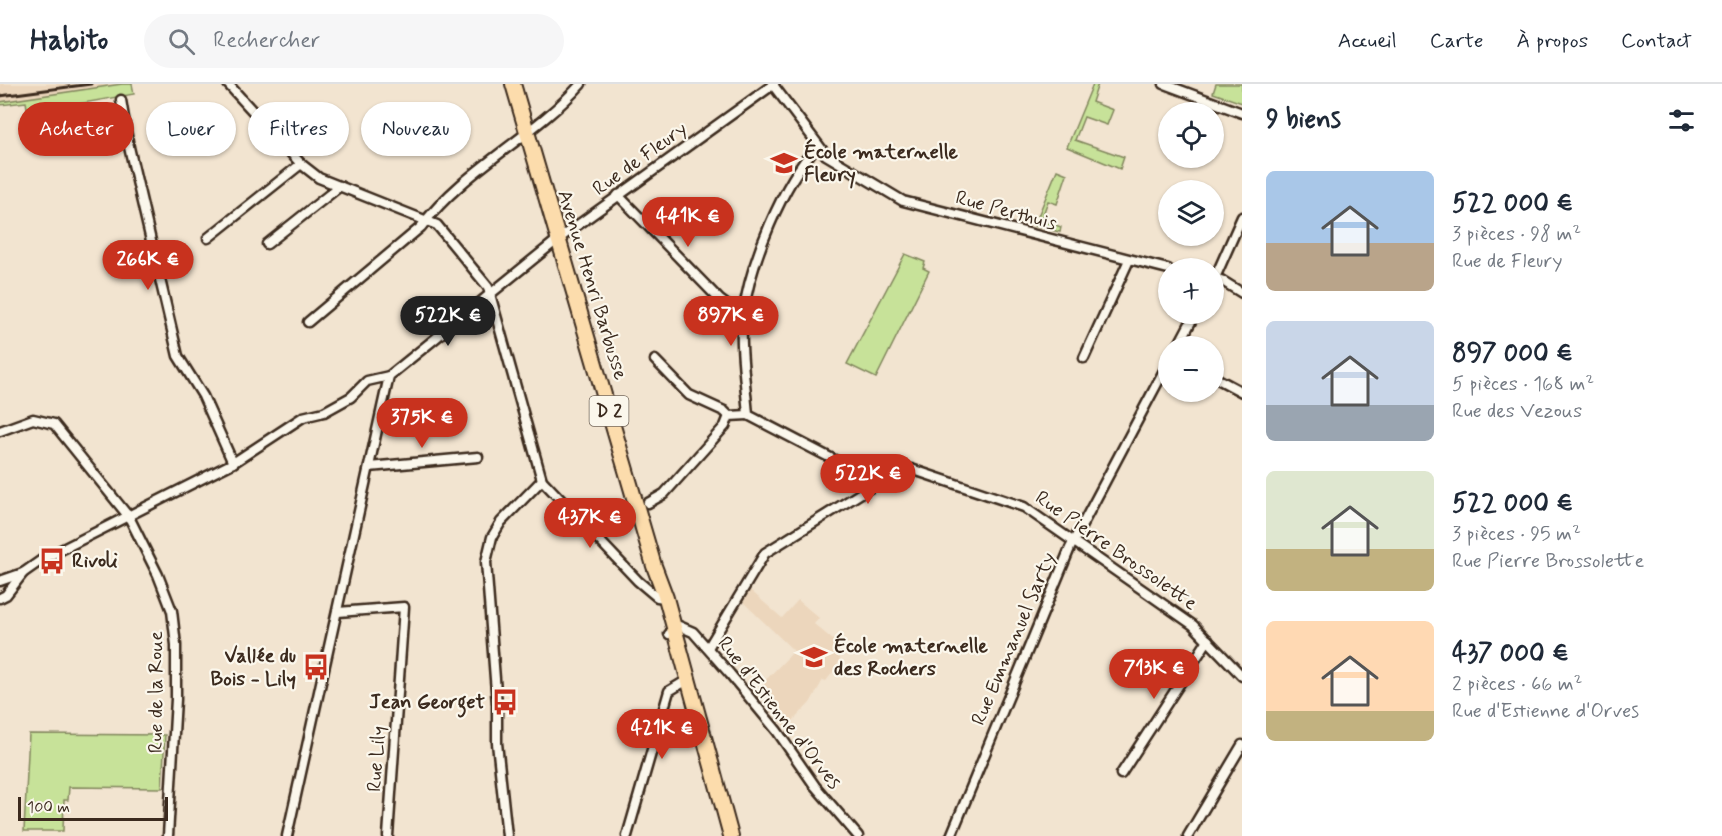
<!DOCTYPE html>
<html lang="fr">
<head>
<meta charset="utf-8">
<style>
  body { margin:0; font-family:Mynerve,sans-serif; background:#f6f6f7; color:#1f2937; height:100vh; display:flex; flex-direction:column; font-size:22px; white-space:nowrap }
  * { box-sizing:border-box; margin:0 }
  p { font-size:20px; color:#747a83 }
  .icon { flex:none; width:33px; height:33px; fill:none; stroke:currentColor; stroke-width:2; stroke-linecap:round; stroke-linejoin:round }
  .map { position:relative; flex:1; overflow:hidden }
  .sheet { display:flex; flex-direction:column; background:#fff; width:480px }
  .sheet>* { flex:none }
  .hud { position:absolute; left:18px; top:18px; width:570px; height:54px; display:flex; gap:12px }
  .buttons { position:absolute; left:1158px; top:18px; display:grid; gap:12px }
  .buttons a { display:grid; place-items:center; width:66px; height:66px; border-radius:50%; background:#fff; box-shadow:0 2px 4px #0004; font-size:30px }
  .scale { position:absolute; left:18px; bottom:15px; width:150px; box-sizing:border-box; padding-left:6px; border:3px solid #3b2a1e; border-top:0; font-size:16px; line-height:21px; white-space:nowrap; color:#3b2a1e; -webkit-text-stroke:4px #fbf7ec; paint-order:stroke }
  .price { position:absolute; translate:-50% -51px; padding:0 14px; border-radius:21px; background:#c8321e; color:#fff; font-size:20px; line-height:39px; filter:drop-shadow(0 2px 3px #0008) }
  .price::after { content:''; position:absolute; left:50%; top:36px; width:18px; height:14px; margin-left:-9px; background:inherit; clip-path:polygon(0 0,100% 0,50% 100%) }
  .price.on { background:#222; color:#fff }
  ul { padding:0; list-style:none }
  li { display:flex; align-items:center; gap:18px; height:150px; padding:0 24px }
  li span { display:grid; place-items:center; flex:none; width:168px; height:120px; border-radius:9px; color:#555 }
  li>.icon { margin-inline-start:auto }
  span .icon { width:72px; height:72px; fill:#fffc; stroke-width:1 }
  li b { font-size:26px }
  h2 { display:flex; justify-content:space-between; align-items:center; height:72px; padding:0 24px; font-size:26px }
  .chip { padding:0 21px; border-radius:27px; background:#fff; box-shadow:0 2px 4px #0004; font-size:21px; line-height:54px }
  .chip.on { background:#c8321e; color:#fff }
  header { display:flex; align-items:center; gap:36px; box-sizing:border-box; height:84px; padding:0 30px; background:#fff; border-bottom:2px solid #e0e1e3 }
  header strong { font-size:28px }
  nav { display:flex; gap:33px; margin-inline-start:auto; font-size:21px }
  .search { width:420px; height:54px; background:#f6f6f7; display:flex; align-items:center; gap:15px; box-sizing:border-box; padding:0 21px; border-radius:33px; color:#747a83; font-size:22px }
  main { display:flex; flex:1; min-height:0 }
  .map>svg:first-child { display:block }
  .built { fill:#ecd6bc }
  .green { fill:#c7e299; stroke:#81865c; stroke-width:1.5 }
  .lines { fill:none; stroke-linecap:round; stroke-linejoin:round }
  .street-casing { stroke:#3b2a1e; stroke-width:13 }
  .primary-casing { stroke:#3b2a1e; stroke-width:18 }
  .street { stroke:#fbf7ec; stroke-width:8 }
  .primary { stroke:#fcdcac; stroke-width:14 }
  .rail { stroke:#3b2a1e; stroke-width:3 }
  .labels { text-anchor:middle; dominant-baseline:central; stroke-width:4.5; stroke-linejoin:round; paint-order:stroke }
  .shield { fill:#fbf7ec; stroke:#75685c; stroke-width:1.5 }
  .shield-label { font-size:18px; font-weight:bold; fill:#3b2a1e }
  .poi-label { font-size:20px; font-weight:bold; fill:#3b2a1e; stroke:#fbf7ec; text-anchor:start }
  .street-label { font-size:20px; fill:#3b2a1e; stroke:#fbf7ec }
</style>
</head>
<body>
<header>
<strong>Habito</strong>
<div class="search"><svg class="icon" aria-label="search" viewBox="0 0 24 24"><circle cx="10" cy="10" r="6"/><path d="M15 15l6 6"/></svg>Rechercher</div>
<nav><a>Accueil</a><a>Carte</a><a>À propos</a><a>Contact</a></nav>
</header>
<main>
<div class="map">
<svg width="1242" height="752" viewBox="0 0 1242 752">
  <rect width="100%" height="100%" fill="#f2e4d0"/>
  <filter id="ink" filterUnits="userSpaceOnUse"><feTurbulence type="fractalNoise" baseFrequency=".0167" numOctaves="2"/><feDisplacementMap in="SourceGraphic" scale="12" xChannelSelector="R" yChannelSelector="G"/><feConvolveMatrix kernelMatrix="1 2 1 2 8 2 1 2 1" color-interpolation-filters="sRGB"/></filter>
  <g filter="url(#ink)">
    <g class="built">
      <path d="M0 0H121L0 18Z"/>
      <path d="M750 506 782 534 798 516 819 534 814 540 844 565 836 584 826 597 823 596 810 619 786 644 756 606 794 567 743 518Z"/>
    </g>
    <g class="green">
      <path d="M122 0H132L134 10 28 29 26 18 0 21V18Z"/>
      <path d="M1093 0H1098L1092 18 1113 26 1107 41 1084 33 1075 56 1124 73 1120 85 1067 63Z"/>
      <path d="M1216 0H1242V19L1213 9Z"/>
      <path d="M1057 86 1067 90 1057 120 1048 117 1041 136 1061 143 1060 148 1034 142Z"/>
      <path d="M905 170 925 178 923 184 929 187 876 294 847 280Z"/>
      <path d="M29 650 165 651 162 704 69 703 68 716H64L63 747H24Z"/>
    </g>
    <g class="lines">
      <g class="street-casing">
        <g id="street">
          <path d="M228 0 301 80 319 94 437 141 488 203 542 396 638 497 657 513 666 514"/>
          <path d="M1164 0 1242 29"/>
          <path d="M773 1 826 71 903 117 1168 185"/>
          <path d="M121 16 129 63 178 272 203 312 233 379"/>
          <path d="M818 61C782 99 750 180 743 231 739 259 746 303 748 331L879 399"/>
          <path d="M618 111 720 216 743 233"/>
          <path d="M208 154 301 80"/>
          <path d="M267 160 340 102"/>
          <path d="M1214 194 1221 196 1242 209"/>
          <path d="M1214 196 1242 133"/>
          <path d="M308 238 421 143C464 85 534 53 581 0"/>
          <path d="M1178 262 1195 230"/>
          <path d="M1084 274 1129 176"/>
          <path d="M655 276 689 311 724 327 729 332"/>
          <path d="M1214 293 1242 308"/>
          <path d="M0 347 33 335 54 340 129 433 158 491 172 527 176 561V615L168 752"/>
          <path d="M369 383 478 373"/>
          <path d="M648 419 664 410 725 342 729 332 748 331"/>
          <path d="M0 497 23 489 43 475 233 379 303 333 324 328 351 313 367 297 389 292 557 156 774 0"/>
          <path d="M0 514 6 511 23 489"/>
          <path d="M338 528 404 523 388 752"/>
          <path d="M669 550 679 542 693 548 730 590 777 647 815 702 858 752"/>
          <path d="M708 564 765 469 866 406 899 388 911 385 1024 423 1193 541 1242 592"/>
          <path d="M1121 690 1208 556"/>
          <path d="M287 752 389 292"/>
          <path d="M507 752 497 659V621L486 478 492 453 501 438 542 396"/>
          <path d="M627 752 669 607 689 595"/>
          <path d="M951 752 1070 464 1168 279"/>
          <path d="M1188 752 1242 661"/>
        </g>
      </g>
      <g class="primary-casing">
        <path id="primary" d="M513 0 654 482 666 514 731 752"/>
      </g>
      <use href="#street" class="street"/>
      <use href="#primary" class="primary"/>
      <path class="rail" d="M0 12 91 0"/>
    </g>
  </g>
  <defs>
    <g id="school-bare" transform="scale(2.07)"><path d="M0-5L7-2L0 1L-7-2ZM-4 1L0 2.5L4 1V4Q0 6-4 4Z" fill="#c8321e" stroke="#fbf7ec" stroke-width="2.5" paint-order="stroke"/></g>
    <g id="bus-bare" transform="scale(2.07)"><path d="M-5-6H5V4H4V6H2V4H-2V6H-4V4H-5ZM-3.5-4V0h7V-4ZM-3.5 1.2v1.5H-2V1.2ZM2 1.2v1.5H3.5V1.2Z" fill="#c8321e" stroke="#fbf7ec" stroke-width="2.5" paint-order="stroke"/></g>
  </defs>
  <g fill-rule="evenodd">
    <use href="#school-bare" x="784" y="79"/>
    <use href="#bus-bare" x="52" y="477"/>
    <use href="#school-bare" x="814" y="573"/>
    <use href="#bus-bare" x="316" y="583"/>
    <use href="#bus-bare" x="505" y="618"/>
  </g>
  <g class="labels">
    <rect class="shield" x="589.5" y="312" width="39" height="30" rx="4.5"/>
    <g class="shield-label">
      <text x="609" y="327">D 2</text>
    </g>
    <g class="poi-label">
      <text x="804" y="68">École maternelle<tspan x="804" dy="23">Fleury</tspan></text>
      <text x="72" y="477">Rivoli</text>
      <text x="834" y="562">École maternelle<tspan x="834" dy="23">des Rochers</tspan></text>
      <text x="296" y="572" text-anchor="end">Vallée du<tspan x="296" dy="23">Bois - Lily</tspan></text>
      <text x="485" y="618" text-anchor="end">Jean Georget</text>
    </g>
    <g class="street-label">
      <text transform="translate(640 75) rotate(-36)">Rue de Fleury</text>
      <text transform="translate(1006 127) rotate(15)">Rue Perthuis</text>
      <text transform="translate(592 201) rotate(73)">Avenue Henri Barbusse</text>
      <text transform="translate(1116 467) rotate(35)">Rue Pierre Brossolette</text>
      <text transform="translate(1014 555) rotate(-67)">Rue Emmanuel Sarty</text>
      <text transform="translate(156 608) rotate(-90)">Rue de la Roue</text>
      <text transform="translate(779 629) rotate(52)">Rue d'Estienne d'Orves</text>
      <text transform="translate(377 675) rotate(-86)">Rue Lily</text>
    </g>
  </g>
</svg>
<div class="buttons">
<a><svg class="icon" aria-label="locate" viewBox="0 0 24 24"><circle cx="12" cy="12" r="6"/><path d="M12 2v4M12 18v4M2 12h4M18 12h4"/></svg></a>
<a><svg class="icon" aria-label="layers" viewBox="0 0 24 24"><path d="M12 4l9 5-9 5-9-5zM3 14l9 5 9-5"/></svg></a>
<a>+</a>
<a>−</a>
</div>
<div class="scale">100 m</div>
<b class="price" style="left:688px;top:164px">441K €</b>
<b class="price" style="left:148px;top:207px">266K €</b>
<b class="price on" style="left:448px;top:263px">522K €</b>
<b class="price" style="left:731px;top:263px">897K €</b>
<b class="price" style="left:422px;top:365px">375K €</b>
<b class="price" style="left:868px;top:421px">522K €</b>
<b class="price" style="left:590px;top:465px">437K €</b>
<b class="price" style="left:1154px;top:616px">713K €</b>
<b class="price" style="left:662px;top:676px">421K €</b>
<div class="hud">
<a class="chip on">Acheter</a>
<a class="chip">Louer</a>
<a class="chip">Filtres</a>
<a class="chip">Nouveau</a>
</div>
</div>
<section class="sheet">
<h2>9 biens<svg class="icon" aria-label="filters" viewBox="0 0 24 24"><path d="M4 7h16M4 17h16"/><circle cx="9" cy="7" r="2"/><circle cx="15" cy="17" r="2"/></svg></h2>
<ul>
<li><span style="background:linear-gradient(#a9c7e8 60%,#b9a48a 0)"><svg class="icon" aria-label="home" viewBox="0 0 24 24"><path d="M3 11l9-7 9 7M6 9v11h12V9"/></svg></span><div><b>522 000 €</b><p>3 pièces · 98 m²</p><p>Rue de Fleury</p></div></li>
<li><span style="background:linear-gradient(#c9d6e8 70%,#9aa5b1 0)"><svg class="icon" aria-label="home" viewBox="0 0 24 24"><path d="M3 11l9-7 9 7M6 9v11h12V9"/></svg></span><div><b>897 000 €</b><p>5 pièces · 168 m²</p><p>Rue des Vezous</p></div></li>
<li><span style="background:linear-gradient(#dfe7d0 65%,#c2b280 0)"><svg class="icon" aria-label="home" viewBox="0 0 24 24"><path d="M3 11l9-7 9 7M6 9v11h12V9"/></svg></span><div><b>522 000 €</b><p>3 pièces · 95 m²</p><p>Rue Pierre Brossolette</p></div></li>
<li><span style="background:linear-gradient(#ffd9b3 75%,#c2b280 0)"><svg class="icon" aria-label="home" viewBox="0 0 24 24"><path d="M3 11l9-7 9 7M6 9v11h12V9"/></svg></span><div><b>437 000 €</b><p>2 pièces · 66 m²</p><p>Rue d'Estienne d'Orves</p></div></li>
</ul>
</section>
</main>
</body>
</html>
